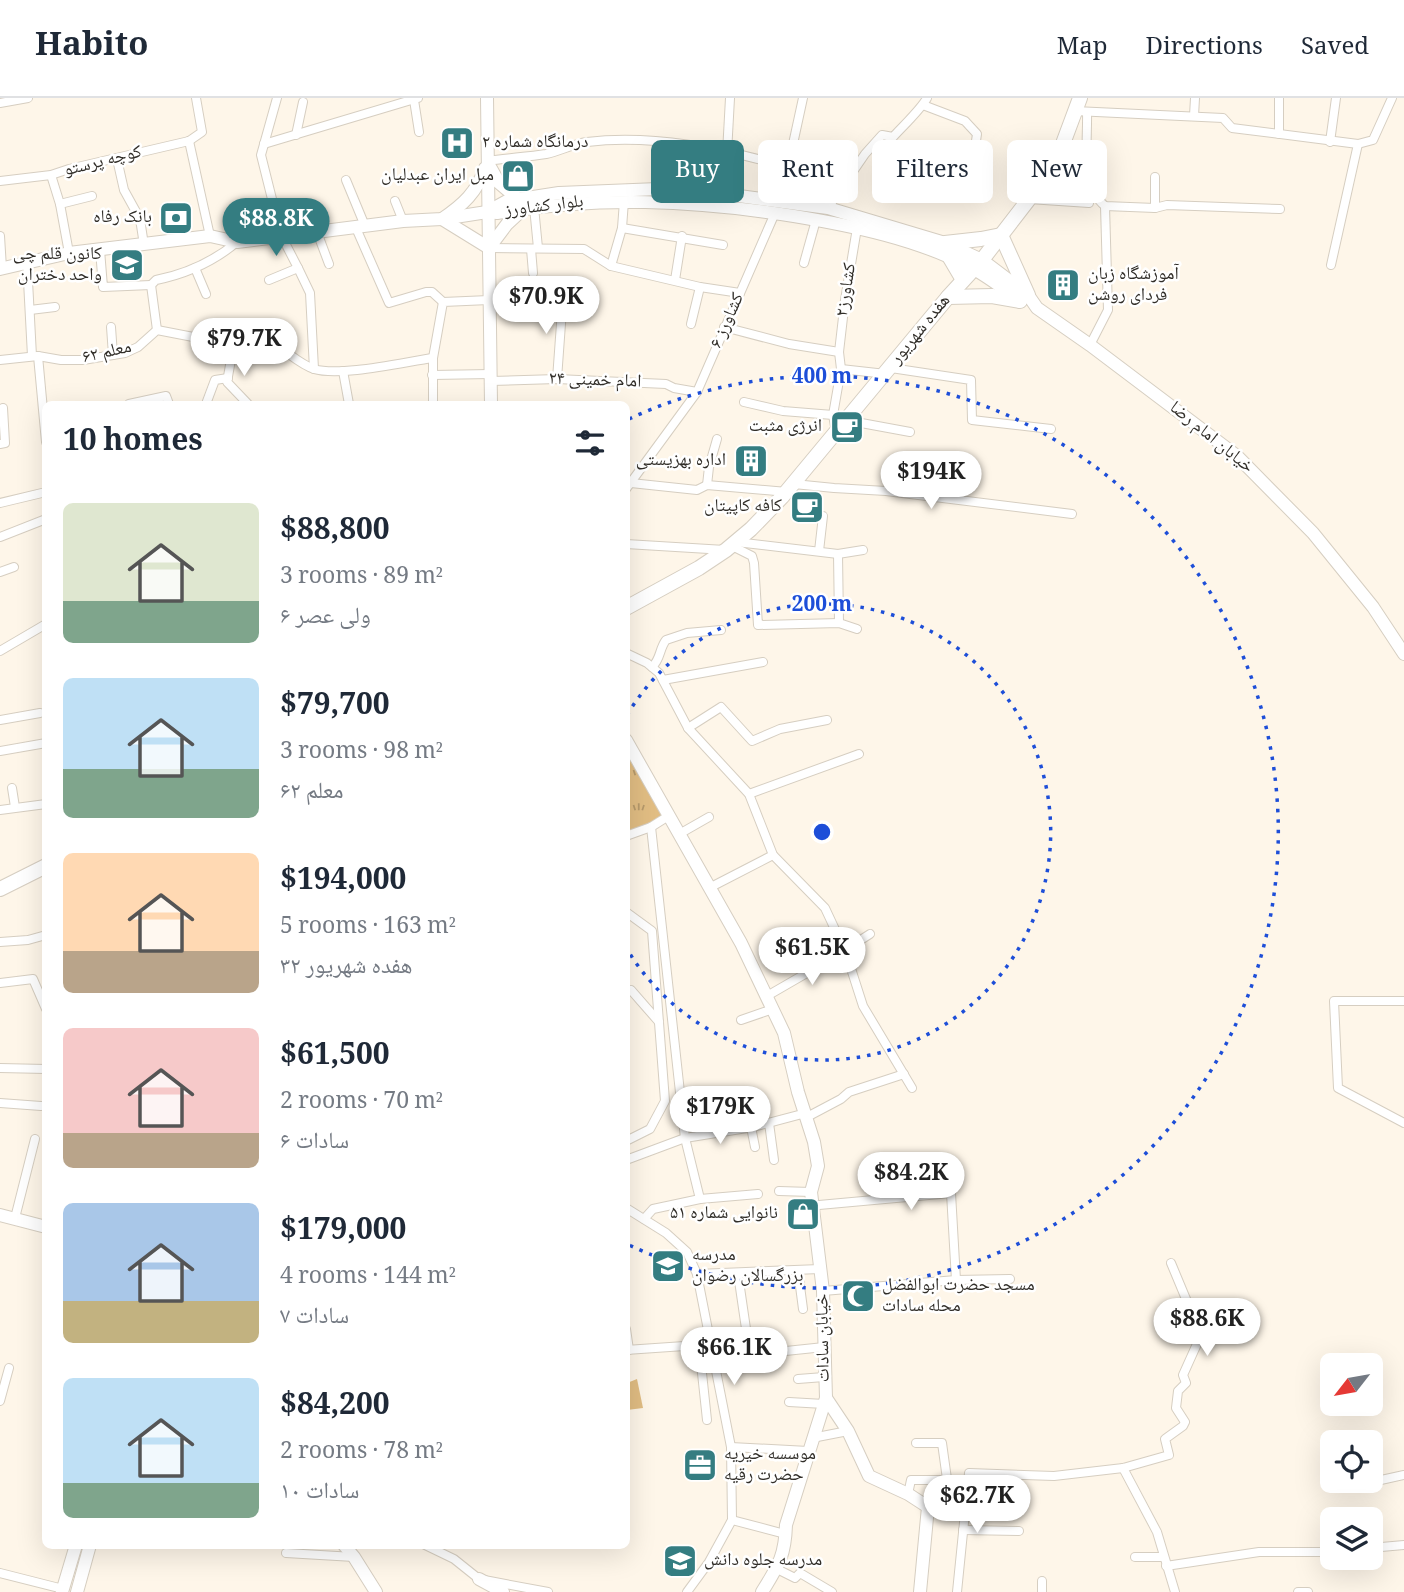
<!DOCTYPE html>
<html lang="en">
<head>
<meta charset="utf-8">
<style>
  body { margin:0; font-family:Georgia,"Noto Naskh Arabic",serif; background:#f2f2f3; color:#1f2937; height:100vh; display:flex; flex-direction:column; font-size:26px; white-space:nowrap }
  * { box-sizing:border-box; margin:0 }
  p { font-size:23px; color:#747a83 }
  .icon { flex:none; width:38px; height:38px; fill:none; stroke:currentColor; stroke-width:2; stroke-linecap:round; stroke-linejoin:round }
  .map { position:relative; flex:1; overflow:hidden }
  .drawer { position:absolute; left:42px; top:303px; width:588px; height:1148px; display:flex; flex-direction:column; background:#fff; border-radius:10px; box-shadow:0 7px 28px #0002 }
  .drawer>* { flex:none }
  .banner { position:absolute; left:651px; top:42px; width:648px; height:63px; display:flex; gap:14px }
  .needle { width:46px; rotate:239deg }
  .controls { position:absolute; left:1320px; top:1255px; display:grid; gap:14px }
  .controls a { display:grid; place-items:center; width:63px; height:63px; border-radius:10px; background:#fff; box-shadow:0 7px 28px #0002; font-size:35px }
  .price { position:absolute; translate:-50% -60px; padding:0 16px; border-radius:24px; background:#fff; color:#222; font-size:23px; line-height:46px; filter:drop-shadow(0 2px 4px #0008) }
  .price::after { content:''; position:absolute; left:50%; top:42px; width:21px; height:16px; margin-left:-10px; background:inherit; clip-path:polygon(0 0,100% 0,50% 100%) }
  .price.current { background:#347d81; color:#fff }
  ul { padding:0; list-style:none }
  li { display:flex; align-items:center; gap:21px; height:175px; padding:0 21px }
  li span { display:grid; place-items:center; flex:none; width:196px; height:140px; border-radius:10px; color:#555 }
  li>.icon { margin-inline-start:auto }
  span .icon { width:84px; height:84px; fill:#fffc; stroke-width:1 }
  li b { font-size:30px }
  h2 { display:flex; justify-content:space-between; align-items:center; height:84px; padding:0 21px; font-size:30px }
  .chip { padding:0 24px; border-radius:10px; background:#fff; box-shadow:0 7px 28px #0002; font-size:24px; line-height:63px }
  .chip.current { background:#347d81; color:#fff }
  header { display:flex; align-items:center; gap:42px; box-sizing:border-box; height:98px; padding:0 35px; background:#fff; border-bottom:2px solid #e0e1e3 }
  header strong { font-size:33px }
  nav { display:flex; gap:38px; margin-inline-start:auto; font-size:24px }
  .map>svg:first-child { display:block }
  .park { fill:url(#park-tufts) }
  .garden { fill:#e1bd83 }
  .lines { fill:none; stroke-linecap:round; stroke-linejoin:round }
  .street-casing { stroke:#d6cec1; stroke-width:10 }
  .secondary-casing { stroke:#d6cec1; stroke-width:14 }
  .primary-casing { stroke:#d6cec1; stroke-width:16 }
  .street { stroke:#fff; stroke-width:8 }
  .secondary { stroke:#fff; stroke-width:12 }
  .primary { stroke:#fff; stroke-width:14 }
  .ring { fill:none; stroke:#1d4ed8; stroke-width:3.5; stroke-dasharray:3.5 7 }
  .labels { text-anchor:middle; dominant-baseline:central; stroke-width:5; stroke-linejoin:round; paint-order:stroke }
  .poi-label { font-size:18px; fill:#312e29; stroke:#fff; text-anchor:end }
  .street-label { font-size:18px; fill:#312e29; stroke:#fff }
  .centre { fill:#1d4ed8; stroke:#fff; stroke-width:3.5 }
  .ring-label { font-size:21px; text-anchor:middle; font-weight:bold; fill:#1d4ed8; stroke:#fff; stroke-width:5; stroke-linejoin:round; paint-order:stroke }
</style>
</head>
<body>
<header>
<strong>Habito</strong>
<nav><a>Map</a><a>Directions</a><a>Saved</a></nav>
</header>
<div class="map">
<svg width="1404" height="1494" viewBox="0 0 1404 1494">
  <defs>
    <pattern id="park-tufts" width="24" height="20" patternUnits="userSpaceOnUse" patternTransform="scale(1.75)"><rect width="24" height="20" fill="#e1bd83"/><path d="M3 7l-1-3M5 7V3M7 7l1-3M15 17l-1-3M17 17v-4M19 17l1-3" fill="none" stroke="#b79a6b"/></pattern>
  </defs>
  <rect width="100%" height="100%" fill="#fef6e9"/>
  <path class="park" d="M626 647 663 716 650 726 627 733Z"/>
  <path class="garden" d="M637 1281 643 1310 627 1312V1285Z"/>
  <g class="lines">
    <g class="street-casing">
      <g id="street">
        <path d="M1279 0V36"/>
        <path d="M414 2 419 34"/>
        <path d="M0 5 28 0"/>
        <path d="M923 7 965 23 977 36 973 63"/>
        <path d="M1075 13 1223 20 1232 30 1358 46 1373 42 1392 0"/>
        <path d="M1087 14C1088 42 1080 88 1105 108L1155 110 1167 107 1280 111"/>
        <path d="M1194 18 1195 0"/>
        <path d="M296 37 303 4"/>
        <path d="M189 43 210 138"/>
        <path d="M1330 44 1336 0"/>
        <path d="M264 46 418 0"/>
        <path d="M727 55 730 0"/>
        <path d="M117 61 124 92 140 121 144 147"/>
        <path d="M487 63C507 60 527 59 546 56 560 53 573 46 587 44 653 36 724 51 788 69"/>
        <path d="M51 77 60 106 69 155"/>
        <path d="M1155 79V110"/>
        <path d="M346 82 365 128"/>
        <path d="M0 83 51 77 69 71 189 43 202 34 196 0"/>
        <path d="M1029 101 1089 105"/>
        <path d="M778 102 788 69 803 0"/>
        <path d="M395 103 403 123"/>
        <path d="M60 106 92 98"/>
        <path d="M534 109 538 150"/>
        <path d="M828 110 865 56 882 37 893 39C903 28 921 11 927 0"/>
        <path d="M356 130 389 205 426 194H432L443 204"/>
        <path d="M622 130 723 147"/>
        <path d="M317 134 329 166"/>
        <path d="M0 138 2 170"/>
        <path d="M489 150 584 151 611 168 700 189 740 195"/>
        <path d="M531 151 533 175"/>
        <path d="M100 152 103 189 151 187"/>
        <path d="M27 164 32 258"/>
        <path d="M804 165 816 122"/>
        <path d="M1331 167 1358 46"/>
        <path d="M611 168 622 130 624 103"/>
        <path d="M195 170 206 196"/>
        <path d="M298 170 310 195 314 271"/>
        <path d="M269 182 298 170 281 137 261 57 277 0"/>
        <path d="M675 182 682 138"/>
        <path d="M151 187 156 182C186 176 213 164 237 144"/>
        <path d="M151 187 157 232"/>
        <path d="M30 212 55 209"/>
        <path d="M691 226 700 189"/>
        <path d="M111 229 113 257"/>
        <path d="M724 229 789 246 839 254"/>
        <path d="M1090 247 1108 212 1105 108"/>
        <path d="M232 256 227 284 248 306"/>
        <path d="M38 258 46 344"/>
        <path d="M0 262 38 258 61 262H83L125 255 138 249 157 232 219 244 232 256 257 239C281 245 295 265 314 271 340 279 404 264 433 260"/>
        <path d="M891 270 971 282 972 322 1051 331"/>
        <path d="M841 271 886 276"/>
        <path d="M343 273 349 306"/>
        <path d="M432 277 491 276"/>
        <path d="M557 281 563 198"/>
        <path d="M491 283 557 281 666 286 674 290 697 294"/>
        <path d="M744 304 783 313 833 317"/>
        <path d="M129 306 166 298 169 306"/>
        <path d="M206 306 215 282 228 280"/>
        <path d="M433 306V260L443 204 489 202"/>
        <path d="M845 322 910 334"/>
        <path d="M836 334 833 317 841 271 839 254 845 202 857 130"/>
        <path d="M0 346 5 345 3 310"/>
        <path d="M631 385 697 392 707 387 787 394"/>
        <path d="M794 386 834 390 886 393 1072 416"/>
        <path d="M707 387 709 369 717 341"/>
        <path d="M626 391 697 294 775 115"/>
        <path d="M0 405 46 394"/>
        <path d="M0 439 46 421"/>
        <path d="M736 444 838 456 863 452"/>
        <path d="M626 446 725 452"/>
        <path d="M732 448 752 458 754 465 758 527 839 525 857 531"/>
        <path d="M819 453 823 418"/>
        <path d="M838 456 839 525"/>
        <path d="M0 474 14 469"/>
        <path d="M0 553 46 526"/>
        <path d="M626 555 647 565 659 575 688 630 749 696 773 757 825 810 846 855 863 908 912 990"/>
        <path d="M652 569C661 561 659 551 666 542L687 535 721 532"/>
        <path d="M663 582 763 564"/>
        <path d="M0 622 40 615"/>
        <path d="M688 630 721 609 752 643 780 631 827 622"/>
        <path d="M0 653 46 645"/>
        <path d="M12 690 15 709"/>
        <path d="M749 696 859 656"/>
        <path d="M0 712 46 706"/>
        <path d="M651 729 685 1040 700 1101"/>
        <path d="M681 735 709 719"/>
        <path d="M626 738 651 729 670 717"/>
        <path d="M711 789 773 757"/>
        <path d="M626 814 652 833 665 1003 650 1031 626 1043"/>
        <path d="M0 844 28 842 46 837"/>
        <path d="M845 852 870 836"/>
        <path d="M0 885 33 881 46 911"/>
        <path d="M631 892 659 924"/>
        <path d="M767 898 805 876 819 861 846 855"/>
        <path d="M1404 903H1334L1338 990 1404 1025"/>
        <path d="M741 922 773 911"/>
        <path d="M0 970 46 971"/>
        <path d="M735 995 739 1030"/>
        <path d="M0 1005 41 1008"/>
        <path d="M807 1019 841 1001 849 994 904 976"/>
        <path d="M769 1025 774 1062"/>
        <path d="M751 1029 755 1049"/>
        <path d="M626 1062 685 1040 753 1029 806 1015"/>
        <path d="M779 1093 811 1094"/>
        <path d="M797 1109 951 1095 956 1182"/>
        <path d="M626 1110 666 1135 687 1154 697 1176 731 1349 732 1422 709 1464 687 1494"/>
        <path d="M15 1120 35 1041"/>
        <path d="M644 1121 653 1111 700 1101 758 1096"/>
        <path d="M798 1173 803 1211"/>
        <path d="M697 1176 820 1171"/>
        <path d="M738 1176 750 1258"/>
        <path d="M823 1193 956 1182 1010 1181"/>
        <path d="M626 1231 629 1252"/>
        <path d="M699 1247 707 1322"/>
        <path d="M626 1252 699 1247 709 1243"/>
        <path d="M714 1265 758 1256 824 1249"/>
        <path d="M798 1281 824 1279"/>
        <path d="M0 1303 9 1270"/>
        <path d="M789 1304 824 1306"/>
        <path d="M812 1340 848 1333"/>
        <path d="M916 1345H942L947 1381"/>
        <path d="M731 1349 808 1353"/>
        <path d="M1123 1370 1157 1434 1175 1494"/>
        <path d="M1343 1382 1345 1390 1404 1377"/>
        <path d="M908 1396 911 1382H967"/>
        <path d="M732 1422 785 1436"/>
        <path d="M963 1432 1019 1433"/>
        <path d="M425 1447 454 1461 479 1481 548 1494"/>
        <path d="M1370 1450 1404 1447"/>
        <path d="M286 1455 354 1459"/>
        <path d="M1135 1459H1164"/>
        <path d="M1166 1468 1259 1454H1332"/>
        <path d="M777 1471 795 1480 800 1475 832 1494"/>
        <path d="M0 1475 63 1491"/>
        <path d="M957 1494 969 1375 1054 1378 1123 1370 1169 1357 1165 1341 1183 1328 1185 1324 1176 1310 1178 1293 1186 1285 1183 1277 1201 1237 1171 1165"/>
        <path d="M1042 1494V1483"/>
        <path d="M1298 1494H1308"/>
      </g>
    </g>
    <g class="secondary-casing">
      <g id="secondary">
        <path d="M487 0 491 306"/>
        <path d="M489 67 499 85 518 101"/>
        <path d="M485 70C477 94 463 107 442 121L489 150 507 126 521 113"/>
        <path d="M487 114 507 103 559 95 658 91 717 95 828 110 945 145 982 162 1028 197 1037 210 1090 247 1237 358 1313 435 1373 509 1404 556"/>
        <path d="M0 171 69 155 210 138 237 144 403 123 442 121 487 114 497 115C600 98 691 102 794 118 854 128 918 141 972 170 989 179 1005 192 1021 203"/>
        <path d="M626 642 741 845 784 935 798 994 814 1044 818 1068 811 1094 823 1193 826 1300 786 1427C785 1459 778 1468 762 1494"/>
        <path d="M0 1117 46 1129"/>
        <path d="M826 1300 848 1333 869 1378 908 1396 928 1409 920 1494"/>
        <path d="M344 1447 354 1459 376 1494"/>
        <path d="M479 1481 503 1494"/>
        <path d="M62 1494 76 1447"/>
        <path d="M77 1494 90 1447"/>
      </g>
    </g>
    <g class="primary-casing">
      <g id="primary">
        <path d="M945 145 981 141 1001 137 1028 197"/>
        <path d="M950 160 963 182"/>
        <path d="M948 199 992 198 1020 203"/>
        <path d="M626 510 699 470 726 452 751 431 782 399 948 199 982 162 1029 101 1061 51 1080 0"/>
        <path d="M0 791 46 768"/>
      </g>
    </g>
    <use href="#street" class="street"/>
    <use href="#secondary" class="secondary"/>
    <use href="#primary" class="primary"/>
  </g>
  <g class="ring">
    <path d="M627 617A228 228 0 1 1 627 851"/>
    <path d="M629 321A456 456 0 1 1 629 1147"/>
  </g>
  <defs>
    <g id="hospital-square" transform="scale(1.75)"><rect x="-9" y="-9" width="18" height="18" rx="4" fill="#347d81" stroke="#fff"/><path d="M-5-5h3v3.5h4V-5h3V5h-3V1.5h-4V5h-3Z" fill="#fff"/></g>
    <g id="shop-square" transform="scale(1.75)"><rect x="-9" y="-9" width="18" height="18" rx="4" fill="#347d81" stroke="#fff"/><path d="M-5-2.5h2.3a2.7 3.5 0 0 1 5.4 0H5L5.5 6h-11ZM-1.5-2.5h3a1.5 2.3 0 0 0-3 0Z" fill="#fff"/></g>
    <g id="bank-square" transform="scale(1.75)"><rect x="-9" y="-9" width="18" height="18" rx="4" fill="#347d81" stroke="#fff"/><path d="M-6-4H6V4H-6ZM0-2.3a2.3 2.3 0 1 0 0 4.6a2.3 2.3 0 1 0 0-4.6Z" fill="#fff"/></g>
    <g id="school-square" transform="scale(1.75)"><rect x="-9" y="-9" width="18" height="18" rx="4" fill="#347d81" stroke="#fff"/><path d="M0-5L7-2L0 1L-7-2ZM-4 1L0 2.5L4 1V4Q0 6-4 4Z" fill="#fff"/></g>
    <g id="building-square" transform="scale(1.75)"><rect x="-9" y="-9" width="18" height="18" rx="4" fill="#347d81" stroke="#fff"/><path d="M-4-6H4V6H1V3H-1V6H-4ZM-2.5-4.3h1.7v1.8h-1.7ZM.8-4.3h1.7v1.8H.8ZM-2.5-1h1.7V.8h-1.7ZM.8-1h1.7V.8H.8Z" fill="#fff"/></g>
    <g id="cafe-square" transform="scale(1.75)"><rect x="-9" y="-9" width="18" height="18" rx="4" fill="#347d81" stroke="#fff"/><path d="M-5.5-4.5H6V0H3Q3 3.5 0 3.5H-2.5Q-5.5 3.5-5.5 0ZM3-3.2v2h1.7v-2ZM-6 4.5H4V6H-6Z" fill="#fff"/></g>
    <g id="mosque-square" transform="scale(1.75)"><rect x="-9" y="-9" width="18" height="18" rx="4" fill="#347d81" stroke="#fff"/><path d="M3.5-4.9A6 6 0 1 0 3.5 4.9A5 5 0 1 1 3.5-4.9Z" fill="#fff"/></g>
    <g id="office-square" transform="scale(1.75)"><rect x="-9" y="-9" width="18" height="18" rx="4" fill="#347d81" stroke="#fff"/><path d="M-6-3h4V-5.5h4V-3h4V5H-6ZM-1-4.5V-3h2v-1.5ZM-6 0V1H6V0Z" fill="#fff"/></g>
  </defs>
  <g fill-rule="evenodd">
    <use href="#hospital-square" x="457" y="45"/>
    <use href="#shop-square" x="518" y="78"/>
    <use href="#bank-square" x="176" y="120"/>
    <use href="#school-square" x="127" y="167"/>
    <use href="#building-square" x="1063" y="187"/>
    <use href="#cafe-square" x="847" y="329"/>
    <use href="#building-square" x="751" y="363"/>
    <use href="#cafe-square" x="807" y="409"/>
    <use href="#shop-square" x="803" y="1116"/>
    <use href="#school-square" x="668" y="1168"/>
    <use href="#mosque-square" x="858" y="1198"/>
    <use href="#office-square" x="700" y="1367"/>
    <use href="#school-square" x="680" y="1463"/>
  </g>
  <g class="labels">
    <g class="poi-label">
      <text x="482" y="45" text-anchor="start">درمانگاه شماره ۲</text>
      <text x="494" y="78">مبل ایران عبدلیان</text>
      <text x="152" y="120">بانک رفاه</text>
      <text x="102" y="157">کانون قلم چی<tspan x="102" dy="21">واحد دختران</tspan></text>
      <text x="1088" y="177" text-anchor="start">آموزشگاه زبان<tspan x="1088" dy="21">فردای روشن</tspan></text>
      <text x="822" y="329">انرژی مثبت</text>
      <text x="726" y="363">اداره بهزیستی</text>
      <text x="782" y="409">کافه کاپیتان</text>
      <text x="778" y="1116">نانوایی شماره ۵۱</text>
      <text x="692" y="1158" text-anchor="start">مدرسه<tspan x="692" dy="21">بزرگسالان رضوان</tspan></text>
      <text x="882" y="1188" text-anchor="start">مسجد حضرت ابوالفضل<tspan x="882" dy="21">محله سادات</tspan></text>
      <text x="724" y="1357" text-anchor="start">موسسه خیریه<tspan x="724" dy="21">حضرت رقیه</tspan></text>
      <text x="704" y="1463" text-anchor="start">مدرسه جلوه دانش</text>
    </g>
    <g class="street-label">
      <text transform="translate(103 64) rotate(-14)">کوچه پرستو</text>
      <text transform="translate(544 109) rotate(-7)">بلوار کشاورز</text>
      <text transform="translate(847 192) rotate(-81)">کشاورز۲</text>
      <text transform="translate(728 223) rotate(-66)">کشاورز ۶</text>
      <text transform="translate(921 232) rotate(-51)">هفده شهریور</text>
      <text transform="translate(107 255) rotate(-13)">معلم ۶۲</text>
      <text transform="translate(595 283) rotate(2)">امام خمینی ۲۴</text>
      <text transform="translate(1211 340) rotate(39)">خیابان امام رضا</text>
      <text transform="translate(824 1240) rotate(-91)">خیابان سادات</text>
    </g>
  </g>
  <circle cx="822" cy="734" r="10" class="centre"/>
  <g class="ring-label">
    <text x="822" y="285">400 m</text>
    <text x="822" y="513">200 m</text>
  </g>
</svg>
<div class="controls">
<a><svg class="needle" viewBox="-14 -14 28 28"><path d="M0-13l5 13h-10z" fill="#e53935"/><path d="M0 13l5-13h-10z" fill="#747a83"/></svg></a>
<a><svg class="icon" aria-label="locate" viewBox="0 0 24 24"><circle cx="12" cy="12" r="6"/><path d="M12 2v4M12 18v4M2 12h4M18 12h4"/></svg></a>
<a><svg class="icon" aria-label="layers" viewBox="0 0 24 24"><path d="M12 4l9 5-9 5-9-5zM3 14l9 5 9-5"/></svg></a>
</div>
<b class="price current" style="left:276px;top:160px">$88.8K</b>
<b class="price" style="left:546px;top:238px">$70.9K</b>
<b class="price" style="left:244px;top:280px">$79.7K</b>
<b class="price" style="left:931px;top:413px">$194K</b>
<b class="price" style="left:812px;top:889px">$61.5K</b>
<b class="price" style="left:720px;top:1048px">$179K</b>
<b class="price" style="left:911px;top:1114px">$84.2K</b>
<b class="price" style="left:1207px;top:1260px">$88.6K</b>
<b class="price" style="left:734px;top:1289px">$66.1K</b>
<b class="price" style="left:977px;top:1437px">$62.7K</b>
<div class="banner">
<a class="chip current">Buy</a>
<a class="chip">Rent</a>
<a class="chip">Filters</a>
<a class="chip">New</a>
</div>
<section class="drawer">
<h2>10 homes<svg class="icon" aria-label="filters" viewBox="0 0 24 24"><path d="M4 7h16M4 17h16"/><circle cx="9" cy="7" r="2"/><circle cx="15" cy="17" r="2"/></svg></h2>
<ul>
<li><span style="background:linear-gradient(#dfe7d0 70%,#7fa58c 0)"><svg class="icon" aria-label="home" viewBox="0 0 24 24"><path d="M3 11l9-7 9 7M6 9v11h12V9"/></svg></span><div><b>$88,800</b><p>3 rooms · 89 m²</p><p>ولی عصر ۶</p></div></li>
<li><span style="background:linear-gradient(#bfe0f5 65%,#7fa58c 0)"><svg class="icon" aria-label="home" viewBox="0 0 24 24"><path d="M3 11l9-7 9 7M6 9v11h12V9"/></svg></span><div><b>$79,700</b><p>3 rooms · 98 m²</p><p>معلم ۶۲</p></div></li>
<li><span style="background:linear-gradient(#ffd9b3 70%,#b9a48a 0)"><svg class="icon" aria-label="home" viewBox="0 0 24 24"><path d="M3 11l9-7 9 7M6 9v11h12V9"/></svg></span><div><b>$194,000</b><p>5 rooms · 163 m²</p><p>هفده شهریور ۳۲</p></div></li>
<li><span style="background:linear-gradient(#f6c9c9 75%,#b9a48a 0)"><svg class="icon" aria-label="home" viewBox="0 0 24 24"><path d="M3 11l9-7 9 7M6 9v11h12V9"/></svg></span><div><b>$61,500</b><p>2 rooms · 70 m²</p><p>سادات ۶</p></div></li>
<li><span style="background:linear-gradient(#a9c7e8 70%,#c2b280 0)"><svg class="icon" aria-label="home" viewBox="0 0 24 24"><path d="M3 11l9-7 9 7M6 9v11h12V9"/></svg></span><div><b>$179,000</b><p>4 rooms · 144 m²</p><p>سادات ۷</p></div></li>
<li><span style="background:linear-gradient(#bfe0f5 75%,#7fa58c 0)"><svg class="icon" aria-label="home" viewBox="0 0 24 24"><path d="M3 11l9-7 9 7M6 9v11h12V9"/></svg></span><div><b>$84,200</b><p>2 rooms · 78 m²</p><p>سادات ۱۰</p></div></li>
</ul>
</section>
</div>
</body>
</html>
